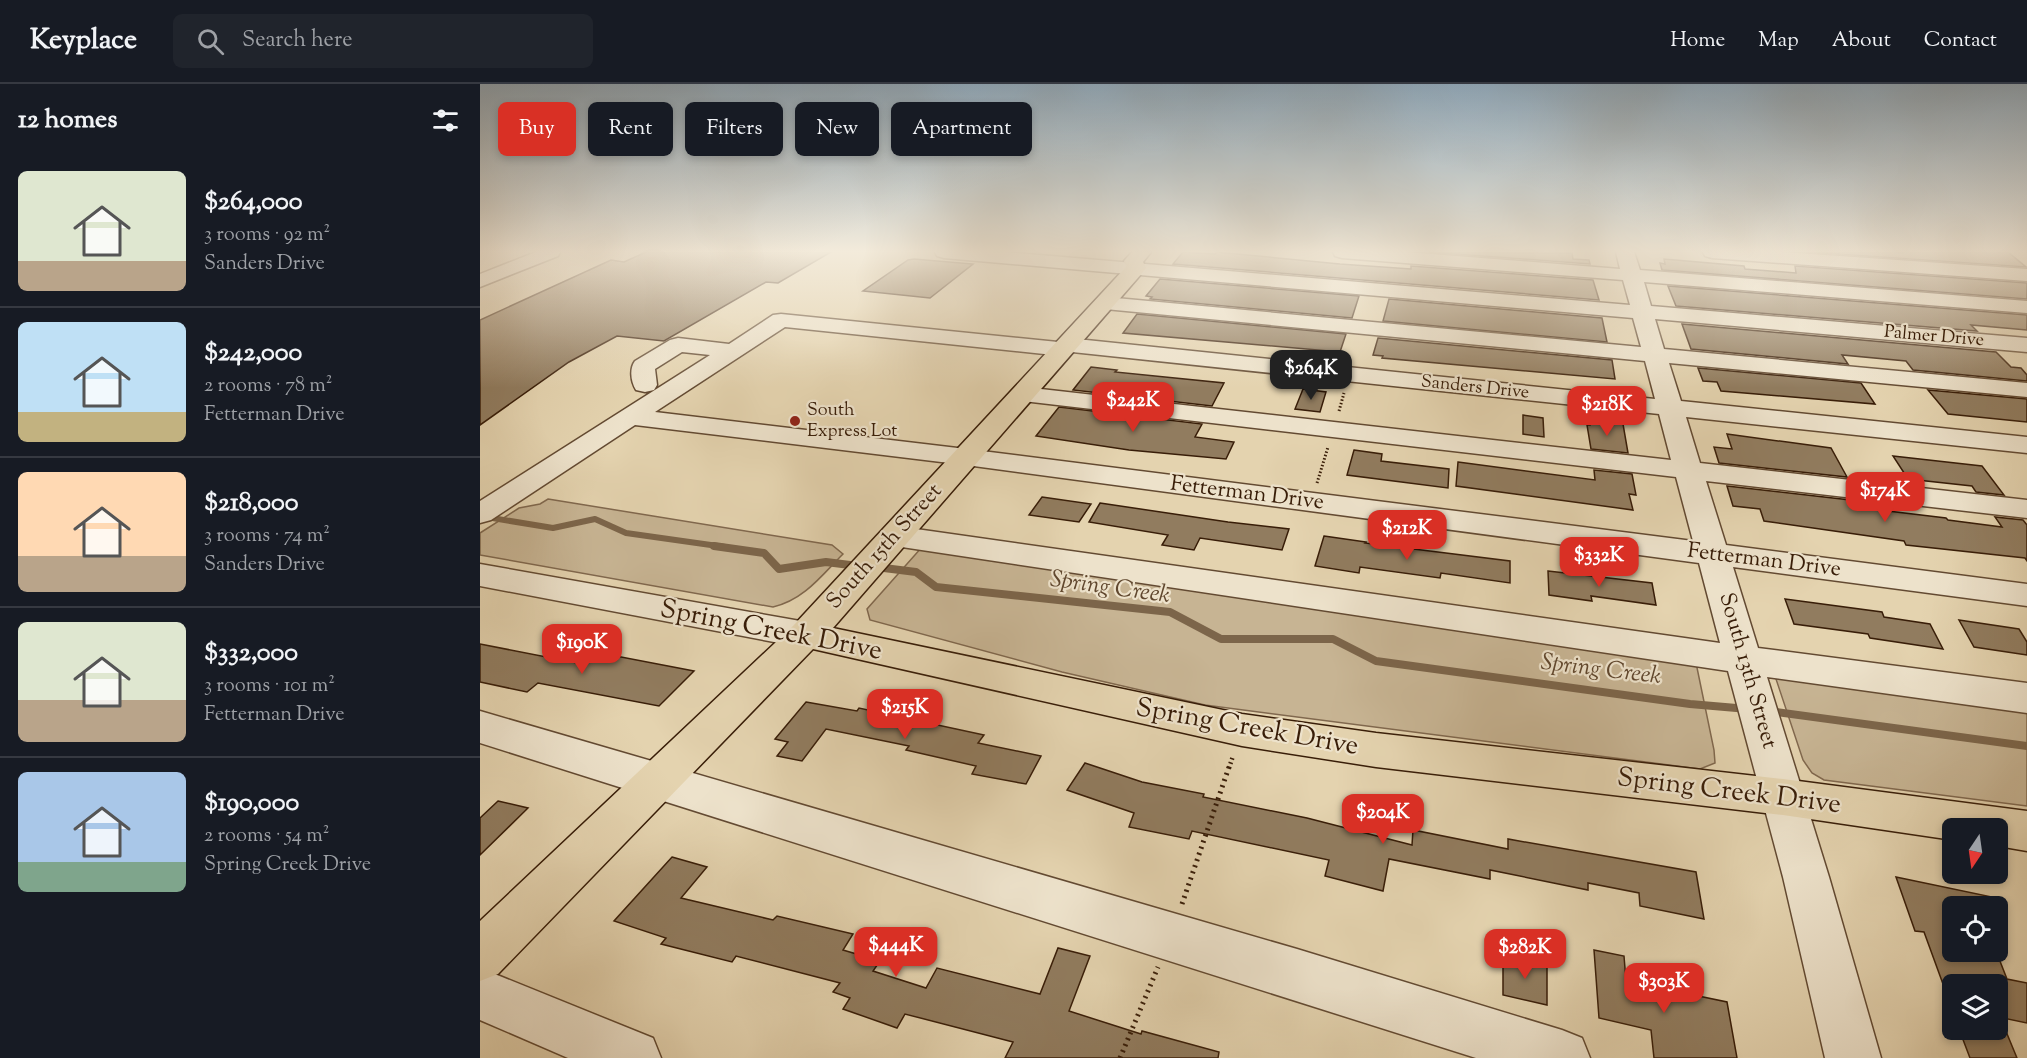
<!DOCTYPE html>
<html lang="en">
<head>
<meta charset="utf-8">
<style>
  body { margin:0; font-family:"Sorts Mill Goudy",serif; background:#20242c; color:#f1f3f6; height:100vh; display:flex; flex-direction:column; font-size:22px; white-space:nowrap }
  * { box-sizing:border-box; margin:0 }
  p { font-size:20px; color:#9ea1a6 }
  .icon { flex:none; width:33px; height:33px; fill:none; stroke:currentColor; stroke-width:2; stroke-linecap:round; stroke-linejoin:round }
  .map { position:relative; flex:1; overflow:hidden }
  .details { display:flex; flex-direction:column; background:#171b24; width:480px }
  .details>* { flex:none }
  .banner { position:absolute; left:18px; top:18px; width:570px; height:54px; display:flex; gap:12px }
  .needle { width:39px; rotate:193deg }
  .tools { position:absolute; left:1462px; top:734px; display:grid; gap:12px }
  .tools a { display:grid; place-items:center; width:66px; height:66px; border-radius:9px; background:#171b24; box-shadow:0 3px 9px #0003; font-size:30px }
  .price { position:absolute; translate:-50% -51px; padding:0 14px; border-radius:12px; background:#d93025; color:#fff; font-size:20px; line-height:39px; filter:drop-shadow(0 2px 3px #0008) }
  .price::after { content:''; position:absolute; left:50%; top:36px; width:18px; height:14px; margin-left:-9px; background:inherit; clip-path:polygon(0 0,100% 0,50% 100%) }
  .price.current { background:#222; color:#fff }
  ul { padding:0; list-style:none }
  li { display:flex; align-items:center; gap:18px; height:150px; padding:0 18px }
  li+li { border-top:2px solid #363941 }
  li span { display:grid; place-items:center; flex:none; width:168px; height:120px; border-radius:9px; color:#555 }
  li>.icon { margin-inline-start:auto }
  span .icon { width:72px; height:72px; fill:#fffc; stroke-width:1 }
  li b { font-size:26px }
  h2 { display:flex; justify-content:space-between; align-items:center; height:72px; padding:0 18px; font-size:26px }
  .pill { padding:0 21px; border-radius:9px; background:#171b24; box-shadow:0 3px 9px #0003; font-size:21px; line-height:54px }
  .pill.current { background:#d93025; color:#fff }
  header { display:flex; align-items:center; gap:36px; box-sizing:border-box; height:84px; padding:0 30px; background:#171b24; border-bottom:2px solid #363941 }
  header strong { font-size:28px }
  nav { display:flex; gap:33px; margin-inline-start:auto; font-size:21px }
  .search { width:420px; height:54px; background:#20242c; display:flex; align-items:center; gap:15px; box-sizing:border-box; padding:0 21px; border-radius:9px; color:#9ea1a6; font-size:22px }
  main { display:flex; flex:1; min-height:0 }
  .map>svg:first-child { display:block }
  .green { fill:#c7b493; stroke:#80684e; stroke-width:1.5 }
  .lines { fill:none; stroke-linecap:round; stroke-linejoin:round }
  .stream-far1 { stroke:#7c654a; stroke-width:6 }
  .stream { stroke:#7c654a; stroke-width:8 }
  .building { fill:#917c5f; stroke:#381d08; stroke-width:1.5 }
  .minor-casing { stroke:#634a32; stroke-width:3 }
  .major-casing { stroke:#381d08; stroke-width:3 }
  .path-far2 { stroke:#381d08; stroke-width:3; stroke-dasharray:1.5 2; stroke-linecap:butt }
  .path-far1 { stroke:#381d08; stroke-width:4.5; stroke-dasharray:1.5 3; stroke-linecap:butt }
  .path { stroke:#381d08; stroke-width:5; stroke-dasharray:2 4.5; stroke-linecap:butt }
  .minor { fill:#ede2cb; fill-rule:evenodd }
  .major { fill:#e4d3af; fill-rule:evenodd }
  .poi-dot { fill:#8f2418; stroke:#ede2cb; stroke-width:2 }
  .labels { text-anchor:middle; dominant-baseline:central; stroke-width:4.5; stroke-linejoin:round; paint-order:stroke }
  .far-street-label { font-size:18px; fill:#381d08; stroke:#ede2cb }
  .far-poi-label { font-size:18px; fill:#381d08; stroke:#ede2cb; text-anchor:start }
  .street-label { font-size:22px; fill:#381d08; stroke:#ede2cb }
  .water-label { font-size:24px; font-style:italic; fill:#60472e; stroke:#ede2cb }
  .near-street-label { font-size:27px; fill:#381d08; stroke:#ede2cb }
</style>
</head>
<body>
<header>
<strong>Keyplace</strong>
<div class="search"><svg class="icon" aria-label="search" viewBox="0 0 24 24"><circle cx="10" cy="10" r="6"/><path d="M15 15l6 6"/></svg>Search here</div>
<nav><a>Home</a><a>Map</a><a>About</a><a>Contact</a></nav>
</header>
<main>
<section class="details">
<h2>12 homes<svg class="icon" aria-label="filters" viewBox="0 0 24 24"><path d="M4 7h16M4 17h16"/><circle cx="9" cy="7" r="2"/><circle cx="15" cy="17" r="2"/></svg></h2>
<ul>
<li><span style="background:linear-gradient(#dfe7d0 75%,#b9a48a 0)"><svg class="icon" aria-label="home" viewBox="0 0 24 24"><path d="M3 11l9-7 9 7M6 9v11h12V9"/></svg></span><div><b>$264,000</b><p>3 rooms · 92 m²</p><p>Sanders Drive</p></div></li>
<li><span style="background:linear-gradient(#bfe0f5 75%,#c2b280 0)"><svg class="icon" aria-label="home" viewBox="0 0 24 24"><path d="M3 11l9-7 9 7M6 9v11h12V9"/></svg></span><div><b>$242,000</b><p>2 rooms · 78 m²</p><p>Fetterman Drive</p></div></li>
<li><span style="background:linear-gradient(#ffd9b3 70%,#b9a48a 0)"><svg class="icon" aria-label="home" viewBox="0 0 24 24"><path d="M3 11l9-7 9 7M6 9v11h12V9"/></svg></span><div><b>$218,000</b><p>3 rooms · 74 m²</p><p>Sanders Drive</p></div></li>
<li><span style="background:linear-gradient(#dfe7d0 65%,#b9a48a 0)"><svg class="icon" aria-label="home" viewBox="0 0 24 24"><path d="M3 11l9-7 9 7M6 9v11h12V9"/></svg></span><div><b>$332,000</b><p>3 rooms · 101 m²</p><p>Fetterman Drive</p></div></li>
<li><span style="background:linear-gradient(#a9c7e8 75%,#7fa58c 0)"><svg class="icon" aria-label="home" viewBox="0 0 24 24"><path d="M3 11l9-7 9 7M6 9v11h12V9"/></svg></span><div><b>$190,000</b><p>2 rooms · 54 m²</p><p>Spring Creek Drive</p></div></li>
</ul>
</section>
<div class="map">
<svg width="1547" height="974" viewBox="0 0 1547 974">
  <rect width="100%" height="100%" fill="#e4d3af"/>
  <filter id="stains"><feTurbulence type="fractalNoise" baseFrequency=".00333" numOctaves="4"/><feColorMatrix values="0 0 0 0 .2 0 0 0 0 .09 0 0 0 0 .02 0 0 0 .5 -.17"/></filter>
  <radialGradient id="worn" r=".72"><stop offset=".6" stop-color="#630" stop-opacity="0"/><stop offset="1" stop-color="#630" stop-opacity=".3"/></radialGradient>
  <g class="green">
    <path d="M68 415 352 461 363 470C342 491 324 516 293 523L0 471V449L39 424 60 420Z"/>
    <path d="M442 463 1215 574 1234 666 1235 679 1220 685 725 621 582 588 390 536 387 525Z"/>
    <path d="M1292 583 1547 622V722L1344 696 1332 689 1323 676Z"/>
  </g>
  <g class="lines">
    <path class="stream-far1" d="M0 432 73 444 115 435 146 449 245 463"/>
    <g class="stream">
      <path d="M234 462 284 469 299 485 346 478 378 482"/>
      <path d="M396 483 436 488 456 503 690 528 741 555H853L896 577 1210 620 1268 625"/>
      <path d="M1289 627 1547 662"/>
    </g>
  </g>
  <g class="building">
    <path d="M166 168H351L298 199 286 198 184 257 137 252 89 278 0 341V236L131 176 144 178Z"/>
    <path d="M703 168 735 170 737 168 860 180 931 185V182L1113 196 1119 216 693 180Z"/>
    <path d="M948 168 1092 169 1093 175 1109 176 1110 180Z"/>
    <path d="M1328 168H1528L1546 183Z"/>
    <path d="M434 175 493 180 450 214 383 207 428 176Z"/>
    <path d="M1184 175 1264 182 1265 185 1316 189 1315 182 1547 199V215L1182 186 1180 179 1185 180Z"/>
    <path d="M680 195 879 212 872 234 670 215 672 213 666 212Z"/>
    <path d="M1188 202 1547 231V246L1491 241 1497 247 1196 222Z"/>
    <path d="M909 215 1122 234 1127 258 903 237Z"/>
    <path d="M657 230 866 250 860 268 643 249Z"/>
    <path d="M1202 240 1516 268 1531 283 1541 284 1547 291V297L1433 286 1426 277 1362 271 1368 280 1211 265Z"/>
    <path d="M898 254 1132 276 1135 295 902 274 903 272 893 271Z"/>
    <path d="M611 283 637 286 635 288 744 299 732 322 593 306Z"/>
    <path d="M1218 284 1381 299 1395 320 1241 307 1237 298 1223 297Z"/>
    <path d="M823 305 846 308 840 328 815 325Z"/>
    <path d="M1448 306 1547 315V338L1468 330Z"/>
    <path d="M579 323 722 340 715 353 754 358 746 375 649 366 556 352Z"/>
    <path d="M1043 331 1063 334 1064 353 1043 350Z"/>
    <path d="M1109 336 1143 340 1148 369 1111 365 1107 341H1110Z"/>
    <path d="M1247 350 1351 364 1367 393 1239 379 1234 363 1252 365Z"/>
    <path d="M874 366 902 370 901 377 969 385 968 404 867 391Z"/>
    <path d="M1413 372 1502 382 1524 411 1496 408 1492 402 1428 395Z"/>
    <path d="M978 378 1115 396 1114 386 1152 390 1156 411 1149 410 1153 426 976 402Z"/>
    <path d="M1247 402 1379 417 1383 424 1466 434 1468 436 1522 443 1515 433 1543 436 1547 441V477L1545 474 1426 461 1424 457 1284 437 1280 425 1253 422Z"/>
    <path d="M562 413 611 420 599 438 549 431Z"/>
    <path d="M620 419 748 438 809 445 802 466 720 454 714 466 682 461 688 451 609 438Z"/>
    <path d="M844 452 886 458 885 459 1030 477V499L961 489 960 494 880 483 879 489 835 482Z"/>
    <path d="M1068 487 1172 499 1176 521 1111 512 1112 517 1069 511Z"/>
    <path d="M1305 515 1402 528 1404 533 1450 540 1463 565 1390 554 1388 550 1314 540Z"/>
    <path d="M1479 536 1539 545 1547 558V571L1494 563Z"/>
    <path d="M0 560 97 579 110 567 214 587 179 622 58 599 47 608 0 598Z"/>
    <path d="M326 618 377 627 379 624 504 651 498 659 561 672 546 700 492 690 496 682 426 666 429 662 346 645 322 677 297 672 308 658 295 655Z"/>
    <path d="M605 679 662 698 724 710 723 713 827 734 932 761 933 746 1028 765V755L1216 788 1224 835 1160 822 1159 809 1108 799V806L1010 786V795L909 775 903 807 845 792 849 776 712 747 709 755 649 743 654 729 587 706Z"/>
    <path d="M18 717 48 724 0 771V734Z"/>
    <path d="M192 773 227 783 201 814 293 836 297 832 373 850 363 866 400 877 393 887 446 904 457 884 560 910 578 864 610 872 589 927 661 950 662 947 739 968 738 974H525L533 958 425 930 417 944 363 925 370 914 353 908 360 899 256 872 252 878 181 860 186 854 134 837Z"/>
    <path d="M1416 793 1512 813 1511 822H1473V867H1516L1527 895 1547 899V939L1518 933V900H1463L1444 848 1435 847Z"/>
    <path d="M1114 866 1144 872 1146 897 1247 918 1257 974H1174L1171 946 1119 934Z"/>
    <path d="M1023 871 1067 881V921L1023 911Z"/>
    <path d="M1479 945H1525L1537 974H1490Z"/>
  </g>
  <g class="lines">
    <g class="minor-casing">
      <g id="minor">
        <path d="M56 168H80L78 172 0 203V190Z"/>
        <path d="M455 168H524L1150 221 1143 196 862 174 855 172 853 168H926L1140 185 1136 168H1154L1160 186 1547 217V229L1164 198 1171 222 1547 254V268L1175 235 1184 265 1547 299V313L1189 279 1201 317 1547 353V369L1206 333 1220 379 1547 416V434L1226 397 1246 461 1547 500V522L1253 483 1278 564 1547 599V629L1287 593 1349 793 1401 974H1345L1303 793 1248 587 415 462 404 459 399 452 404 445 415 442 1240 559 1219 479 486 381 155 341 11 436 0 439V417L230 271 202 268 175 285 177 301 174 306 165 308 156 306C151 298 149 285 155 277L190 256 198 254 249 260 293 231 301 230 578 258 587 254 1175 315 1165 277 625 225 618 223 615 219 618 215 625 213 1161 263 1153 234 464 174 457 172ZM305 243 583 272 592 268 1179 330 1191 376 543 303 534 305 531 310 534 315 543 317 1196 393 1213 457 486 365 175 328Z"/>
        <path d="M1223 168H1302L1547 185V197L1232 174 1225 172Z"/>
        <path d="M0 480 326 538 339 542 344 551 339 560 326 564 0 502Z"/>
        <path d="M0 627 817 865 1082 946 1102 954 1110 974H996L0 659Z"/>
        <path d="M0 884 173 954 181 974H88L0 936Z"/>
      </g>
    </g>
    <g class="major-casing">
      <path id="major" d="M652 168H671L663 178 666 184 663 188 353 544 762 630 896 649 1303 695 1547 727V767L1518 762V744H1473V756L1303 731 896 683 762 662 333 565 18 890 0 897V837L313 542 646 183 644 177Z"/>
    </g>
    <g class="path-far2">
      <path d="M859 327 864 309"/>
      <path d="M837 399 848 363"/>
    </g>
    <path class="path-far1" d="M749 684 753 672"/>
    <g class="path">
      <path d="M702 820 749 683"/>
      <path d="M640 974 678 883"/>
    </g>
    <use href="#minor" class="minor"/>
    <use href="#major" class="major"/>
  </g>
  <linearGradient id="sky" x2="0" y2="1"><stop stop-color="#8fa8ba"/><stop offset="0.55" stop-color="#f3ebdb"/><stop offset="1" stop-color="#f3ebdb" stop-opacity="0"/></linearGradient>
  <rect width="1547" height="304" fill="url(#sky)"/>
  <circle class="poi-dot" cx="315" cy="337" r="6"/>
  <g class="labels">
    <g class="far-street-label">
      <text transform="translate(1454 253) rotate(5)">Palmer Drive</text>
      <text transform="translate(995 304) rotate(6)">Sanders Drive</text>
    </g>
    <g class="far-poi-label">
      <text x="327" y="327">South<tspan x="327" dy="21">Express Lot</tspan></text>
    </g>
    <g class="street-label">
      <text transform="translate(767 410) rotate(7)">Fetterman Drive</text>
      <text transform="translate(405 463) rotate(-48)">South 15th Street</text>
      <text transform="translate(1284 477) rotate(7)">Fetterman Drive</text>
      <text transform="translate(1267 587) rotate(74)">South 13th Street</text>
    </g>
    <g class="water-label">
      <text transform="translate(630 504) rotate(8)">Spring Creek</text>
      <text transform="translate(1121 586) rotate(7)">Spring Creek</text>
    </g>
    <g class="near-street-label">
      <text transform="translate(291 547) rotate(11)">Spring Creek Drive</text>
      <text transform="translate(767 644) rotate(10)">Spring Creek Drive</text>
      <text transform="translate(1249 708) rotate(7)">Spring Creek Drive</text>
    </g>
  </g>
  <rect width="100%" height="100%" filter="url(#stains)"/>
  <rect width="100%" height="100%" fill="url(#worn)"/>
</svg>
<div class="tools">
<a><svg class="needle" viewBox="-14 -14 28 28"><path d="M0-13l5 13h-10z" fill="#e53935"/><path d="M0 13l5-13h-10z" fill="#9ea1a6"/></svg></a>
<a><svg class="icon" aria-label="locate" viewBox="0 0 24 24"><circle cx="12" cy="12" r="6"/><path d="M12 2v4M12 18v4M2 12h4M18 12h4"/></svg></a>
<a><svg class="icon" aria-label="layers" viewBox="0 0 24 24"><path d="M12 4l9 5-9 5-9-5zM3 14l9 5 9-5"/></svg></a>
</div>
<b class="price current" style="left:831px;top:317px">$264K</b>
<b class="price" style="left:653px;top:349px">$242K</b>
<b class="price" style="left:1127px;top:353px">$218K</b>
<b class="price" style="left:1405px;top:439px">$174K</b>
<b class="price" style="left:927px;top:477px">$212K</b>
<b class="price" style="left:1119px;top:504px">$332K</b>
<b class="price" style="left:102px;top:591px">$190K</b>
<b class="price" style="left:425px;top:656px">$215K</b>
<b class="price" style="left:903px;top:761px">$204K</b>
<b class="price" style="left:416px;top:894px">$444K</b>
<b class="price" style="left:1045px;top:896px">$282K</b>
<b class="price" style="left:1184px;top:930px">$303K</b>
<div class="banner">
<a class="pill current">Buy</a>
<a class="pill">Rent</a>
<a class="pill">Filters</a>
<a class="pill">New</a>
<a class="pill">Apartment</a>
</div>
</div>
</main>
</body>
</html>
